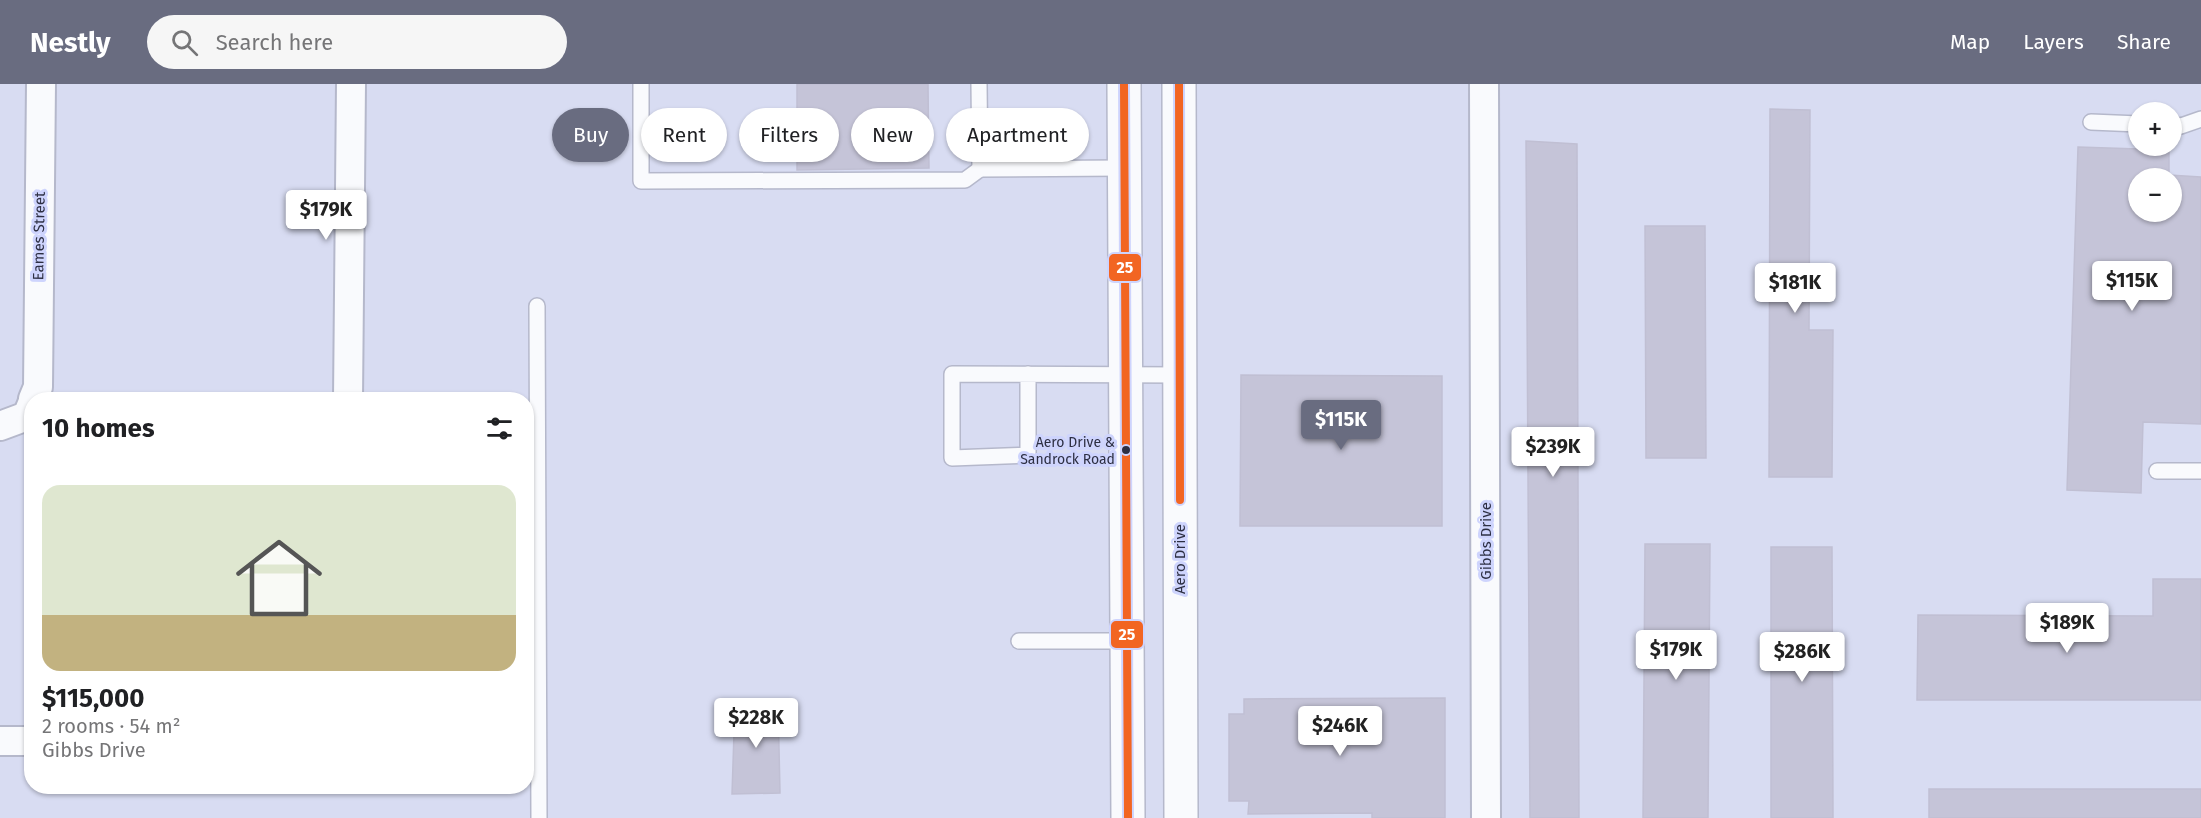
<!DOCTYPE html>
<html lang="en">
<head>
<meta charset="utf-8">
<style>
  body { margin:0; font-family:"Fira Sans",sans-serif; background:#f6f6f6; color:#202124; height:100vh; display:flex; flex-direction:column; font-size:22px; white-space:nowrap }
  * { box-sizing:border-box; margin:0 }
  p { font-size:20px; color:#757577 }
  .icon { flex:none; width:33px; height:33px; fill:none; stroke:currentColor; stroke-width:2; stroke-linecap:round; stroke-linejoin:round }
  .map { position:relative; flex:1; overflow:hidden }
  .details { position:absolute; left:24px; top:308px; width:510px; height:402px; display:flex; flex-direction:column; background:#fff; border-radius:24px; box-shadow:0 2px 4px #0004 }
  .details>* { flex:none }
  .banner { position:absolute; left:552px; top:24px; width:570px; height:54px; display:flex; gap:12px }
  .tools { position:absolute; left:2128px; top:18px; display:grid; gap:12px }
  .tools a { display:grid; place-items:center; width:54px; height:54px; border-radius:50%; background:#fff; box-shadow:0 2px 4px #0004; font-size:30px }
  .price { position:absolute; translate:-50% -51px; padding:0 14px; border-radius:6px; background:#fff; color:#222; font-size:20px; line-height:39px; filter:drop-shadow(0 2px 3px #0008) }
  .price::after { content:''; position:absolute; left:50%; top:36px; width:18px; height:14px; margin-left:-9px; background:inherit; clip-path:polygon(0 0,100% 0,50% 100%) }
  .price.active { background:#696c80; color:#fff }
  ul { padding:0; list-style:none }
  li { display:grid; align-content:center; gap:12px; height:318px; padding:0 18px }
  li+li { border-top:2px solid #e0e0e0 }
  li span { display:grid; place-items:center; height:186px; border-radius:18px; color:#555 }
  li>.icon { margin-inline-start:auto }
  span .icon { width:108px; height:108px; fill:#fffc; stroke-width:1 }
  li b { font-size:26px }
  h2 { display:flex; justify-content:space-between; align-items:center; height:72px; padding:0 18px; font-size:26px }
  .tag { padding:0 21px; border-radius:27px; background:#fff; box-shadow:0 2px 4px #0004; font-size:21px; line-height:54px }
  .tag.active { background:#696c80; color:#fff }
  header { display:flex; align-items:center; gap:36px; box-sizing:border-box; height:84px; padding:0 30px; background:#696c80; color:#fff }
  header strong { font-size:28px }
  nav { display:flex; gap:33px; margin-inline-start:auto; font-size:21px }
  .search { width:420px; height:54px; background:#f6f6f6; display:flex; align-items:center; gap:15px; box-sizing:border-box; padding:0 21px; border-radius:33px; color:#757577; font-size:22px }
  .map>svg:first-child { display:block }
  .building { fill:#c5c4d8; stroke:#c0bfd3; stroke-width:1.5; fill-rule:evenodd }
  .lines { fill:none; stroke-linecap:round; stroke-linejoin:round }
  .service-casing { stroke:#b5b8cb; stroke-width:18 }
  .minor-casing { stroke:#b5b8cb; stroke-width:32 }
  .primary-casing { stroke:#b5b8cb; stroke-width:36 }
  .service { stroke:#f9fafd; stroke-width:15 }
  .minor { stroke:#f9fafd; stroke-width:28 }
  .primary { stroke:#f9fafd; stroke-width:33 }
  .bus-1-casing { stroke:#ced4fd; stroke-width:12 }
  .bus-1 { stroke:#f26522; stroke-width:8 }
  .bus-dot { fill:#2d2f43; stroke:#ced4fd; stroke-width:2 }
  .labels { text-anchor:middle; dominant-baseline:central; stroke-width:6; stroke-linejoin:round; paint-order:stroke }
  .bus-label { font-size:14px; fill:#2d2f43; stroke:#ced4fd; text-anchor:end }
  .street-label { font-size:15px; fill:#2d2f43; stroke:#ced4fd }
  .line-badge { stroke:#ced4fd; stroke-width:2 }
  .badge-label { font-size:16px; text-anchor:middle; font-weight:bold; fill:#fff }
</style>
</head>
<body>
<header>
<strong>Nestly</strong>
<div class="search"><svg class="icon" aria-label="search" viewBox="0 0 24 24"><circle cx="10" cy="10" r="6"/><path d="M15 15l6 6"/></svg>Search here</div>
<nav><a>Map</a><a>Layers</a><a>Share</a></nav>
</header>
<div class="map">
<svg width="2201" height="734" viewBox="0 0 2201 734">
  <rect width="100%" height="100%" fill="#d8dcf2"/>
  <g class="building">
    <path d="M797 0H928L929 84 797 86Z"/>
    <path d="M1770 25 1810 26 1809 246H1833L1832 393H1769Z"/>
    <path d="M1526 57 1577 60 1579 734H1530Z"/>
    <path d="M2078 63 2169 66V91L2201 93V340L2143 338 2141 409 2067 406ZM2139 94H2172V128H2139Z"/>
    <path d="M1645 142H1705L1706 374H1646Z"/>
    <path d="M1241 291 1442 292V442H1240Z"/>
    <path d="M1645 460H1710L1708 734H1643Z"/>
    <path d="M1771 463H1832L1833 734H1771Z"/>
    <path d="M2153 495H2201V616H1917L1918 531 2153 532Z"/>
    <path d="M1445 614V734H1372V729L1248 730 1249 717H1229V630H1244V615Z"/>
    <path d="M735 619H778L780 709 732 710Z"/>
    <rect x="1929" y="705" width="272" height="29"/>
  </g>
  <g class="lines">
    <g class="service-casing">
      <g id="service">
        <path d="M641 0V97L965 96 980 85"/>
        <path d="M979 0 980 85 1124 84"/>
        <path d="M2091 38 2139 40"/>
        <path d="M2172 41 2181 42 2201 35"/>
        <path d="M537 222 539 734"/>
        <path d="M1028 290V371L952 374V290L1180 291"/>
        <path d="M2157 387H2201"/>
        <path d="M1019 557H1127"/>
      </g>
    </g>
    <g class="minor-casing">
      <g id="minor">
        <path d="M1484 0 1486 734"/>
        <path d="M33 315 38 303 41 0"/>
        <path d="M348 315 351 0"/>
        <path d="M0 342 27 332 32 320"/>
        <path d="M0 657H32"/>
      </g>
    </g>
    <g class="primary-casing">
      <g id="primary">
        <path d="M1124 0 1128 734"/>
        <path d="M1179 0 1181 734"/>
      </g>
    </g>
    <use href="#service" class="service"/>
    <use href="#minor" class="minor"/>
    <use href="#primary" class="primary"/>
    <g class="bus-1-casing">
      <g id="bus-1">
        <path d="M1124 0 1128 734"/>
        <path d="M1179 0 1180 416"/>
      </g>
    </g>
    <use href="#bus-1" class="bus-1"/>
  </g>
  <circle class="bus-dot" cx="1126" cy="366" r="5"/>
  <g class="labels">
    <g class="bus-label">
      <text x="1115" y="358">Aero Drive &amp;<tspan x="1115" dy="17">Sandrock Road</tspan></text>
    </g>
    <g class="street-label">
      <text transform="translate(39 152) rotate(-89)">Eames Street</text>
      <text transform="translate(1486 457) rotate(-90)">Gibbs Drive</text>
      <text transform="translate(1180 475) rotate(-90)">Aero Drive</text>
    </g>
  </g>
  <g class="line-badge">
    <rect x="1108" y="169" width="34" height="29" rx="6" fill="#f26522"/>
    <rect x="1110" y="536" width="34" height="29" rx="6" fill="#f26522"/>
  </g>
  <g class="badge-label">
    <text x="1125" y="189">25</text>
    <text x="1127" y="556">25</text>
  </g>
</svg>
<div class="tools">
<a>+</a>
<a>−</a>
</div>
<b class="price" style="left:326px;top:157px">$179K</b>
<b class="price" style="left:2132px;top:228px">$115K</b>
<b class="price" style="left:1795px;top:230px">$181K</b>
<b class="price active" style="left:1341px;top:367px">$115K</b>
<b class="price" style="left:1553px;top:394px">$239K</b>
<b class="price" style="left:2067px;top:570px">$189K</b>
<b class="price" style="left:1676px;top:597px">$179K</b>
<b class="price" style="left:1802px;top:599px">$286K</b>
<b class="price" style="left:756px;top:665px">$228K</b>
<b class="price" style="left:1340px;top:673px">$246K</b>
<div class="banner">
<a class="tag active">Buy</a>
<a class="tag">Rent</a>
<a class="tag">Filters</a>
<a class="tag">New</a>
<a class="tag">Apartment</a>
</div>
<section class="details">
<h2>10 homes<svg class="icon" aria-label="filters" viewBox="0 0 24 24"><path d="M4 7h16M4 17h16"/><circle cx="9" cy="7" r="2"/><circle cx="15" cy="17" r="2"/></svg></h2>
<ul>
<li><span style="background:linear-gradient(#dfe7d0 70%,#c2b280 0)"><svg class="icon" aria-label="home" viewBox="0 0 24 24"><path d="M3 11l9-7 9 7M6 9v11h12V9"/></svg></span><div><b>$115,000</b><p>2 rooms · 54 m²</p><p>Gibbs Drive</p></div></li>
</ul>
</section>
</div>
</body>
</html>
